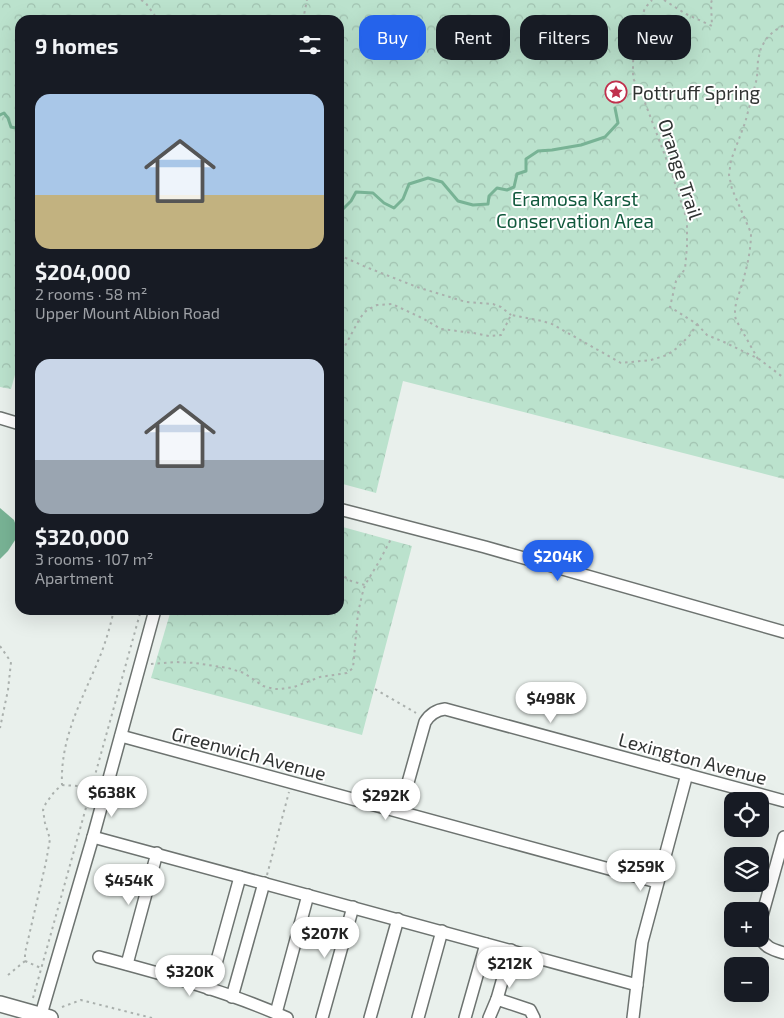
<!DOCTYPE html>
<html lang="en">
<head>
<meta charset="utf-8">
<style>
  body { margin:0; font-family:"Exo 2",sans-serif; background:#20242c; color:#f1f3f6; height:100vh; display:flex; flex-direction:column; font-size:19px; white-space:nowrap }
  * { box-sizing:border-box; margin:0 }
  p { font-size:16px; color:#9ea1a6 }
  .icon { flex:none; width:28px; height:28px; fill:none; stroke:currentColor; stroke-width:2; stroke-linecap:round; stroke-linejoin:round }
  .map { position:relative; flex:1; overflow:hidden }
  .drawer { position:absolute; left:15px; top:15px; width:329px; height:600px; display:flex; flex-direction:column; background:#171b24; border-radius:15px; box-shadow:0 5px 20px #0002 }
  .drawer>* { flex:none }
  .hud { position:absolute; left:359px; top:15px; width:350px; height:45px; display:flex; gap:10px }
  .tools { position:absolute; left:724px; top:792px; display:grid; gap:10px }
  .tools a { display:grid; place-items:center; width:45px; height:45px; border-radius:10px; background:#171b24; box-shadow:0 5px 20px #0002; font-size:25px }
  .price { position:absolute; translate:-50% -42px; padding:0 11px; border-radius:18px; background:#fff; color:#222; font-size:16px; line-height:32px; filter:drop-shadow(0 1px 2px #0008) }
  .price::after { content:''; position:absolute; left:50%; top:30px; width:15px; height:11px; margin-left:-8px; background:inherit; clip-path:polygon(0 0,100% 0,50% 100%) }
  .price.active { background:#2563eb; color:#fff }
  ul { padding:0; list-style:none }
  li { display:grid; align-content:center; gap:10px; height:265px; padding:0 20px }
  li span { display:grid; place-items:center; height:155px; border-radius:15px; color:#555 }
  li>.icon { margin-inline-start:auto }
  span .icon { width:90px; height:90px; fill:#fffc; stroke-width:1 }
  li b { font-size:21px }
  h2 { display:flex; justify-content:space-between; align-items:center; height:60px; padding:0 20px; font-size:21px }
  .tag { padding:0 18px; border-radius:15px; background:#171b24; box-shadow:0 5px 20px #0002; font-size:18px; line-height:45px }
  .tag.active { background:#2563eb; color:#fff }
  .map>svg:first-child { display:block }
  .park { fill:url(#park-crowns) }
  .water { fill:#78b395 }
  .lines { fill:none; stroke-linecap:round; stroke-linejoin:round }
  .stream { stroke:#78b395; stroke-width:3 }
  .minor-casing { stroke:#6d7370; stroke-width:14 }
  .major-casing { stroke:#6d7370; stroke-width:18 }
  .path { stroke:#aab0ad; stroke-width:2; stroke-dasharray:2.5 4; stroke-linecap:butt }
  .minor { stroke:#fff; stroke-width:11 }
  .major { stroke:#fff; stroke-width:15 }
  .labels { text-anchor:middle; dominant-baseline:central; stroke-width:4; stroke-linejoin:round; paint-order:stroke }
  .poi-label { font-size:19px; fill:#303332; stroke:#fff; text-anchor:start }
  .street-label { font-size:19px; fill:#303332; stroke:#fff }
  .park-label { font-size:19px; fill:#11593d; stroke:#fff }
</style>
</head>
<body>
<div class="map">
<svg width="784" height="1018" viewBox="0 0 784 1018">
  <defs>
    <pattern id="park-crowns" width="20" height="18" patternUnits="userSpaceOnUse" patternTransform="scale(1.25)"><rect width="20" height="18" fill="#bbe2cd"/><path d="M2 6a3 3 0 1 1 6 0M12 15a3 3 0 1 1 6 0" fill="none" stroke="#a1c2b0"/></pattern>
  </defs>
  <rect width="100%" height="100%" fill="#e9f0ec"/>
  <g class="park">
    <path d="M0 0H784V479L403 381 376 493 339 483V20H20V357L11 389 0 387Z"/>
    <path d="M339 526 412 546 362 735 151 678 171 610H339Z"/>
  </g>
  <path class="water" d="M0 508 14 520 19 534 8 551 0 559Z"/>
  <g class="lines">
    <g class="stream">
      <path d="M0 115 4 113 8 118 11 127 20 129"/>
      <path d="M339 216 340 212 351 201 356 192 373 193 384 203 394 208 403 199 409 184 428 178 442 182 458 201 473 205 488 204 489 196 497 188 507 190 514 187 517 174 526 171V159L538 151 552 150 581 145 605 137 618 123 615 108"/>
    </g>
    <g class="minor-casing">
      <g id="minor">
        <path d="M0 418 20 424"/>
        <path d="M339 509 485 547 784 632"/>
        <path d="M121 736 657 882"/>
        <path d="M400 811 425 722C430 714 436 710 445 709L784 801"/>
        <path d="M93 837 637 985"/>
        <path d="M760 923 784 837"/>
        <path d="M760 937C765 948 774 950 784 953"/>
        <path d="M99 957C162 974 227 991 287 1018"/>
        <path d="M127 964 157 853"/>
        <path d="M209 989 240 877"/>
        <path d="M232 997 264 883"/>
        <path d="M497 999 511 950"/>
        <path d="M276 1013 308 895"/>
        <path d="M40 1018 93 837 155 610"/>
        <path d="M322 1018 353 907"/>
        <path d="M370 1018 398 919"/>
        <path d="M418 1018 442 931"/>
        <path d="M465 1018 486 944"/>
        <path d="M489 1018 497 999 530 1010 534 1018"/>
        <path d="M633 1018 642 942 687 774"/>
      </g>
    </g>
    <g class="major-casing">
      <path id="major" d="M0 1004 50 1018"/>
    </g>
    <g class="path">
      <path d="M141 0 145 2 158 20"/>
      <path d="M664 0 686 14 712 26 711 3 712 0"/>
      <path d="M303 20 307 0"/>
      <path d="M339 255 366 267 417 287 466 302 493 304 501 307 511 315"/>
      <path d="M697 324 707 335 724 342 759 359 784 378"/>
      <path d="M339 357 360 318 367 310 377 305 392 304 424 319 441 329 474 333 489 336 501 335 511 315 542 321 552 324 621 363 651 360 667 355 677 348 690 335 697 324 670 307 676 281 685 269 687 246V220L672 174 644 100 633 78V63L635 36 645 8 652 0"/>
      <path d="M758 359 736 320C732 305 741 292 744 277 748 263 751 248 751 233L732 189 729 175 731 160 745 123 757 78 758 60 761 48 766 39 774 31 784 25"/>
      <path d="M339 573 351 581 365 585"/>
      <path d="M0 646 11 662 8 690 0 728"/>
      <path d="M151 664 176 662 195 663 228 668 244 673 263 686 274 689H280L294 687 320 677 347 673 353 668 358 613 362 595 365 585 380 560 392 537"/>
      <path d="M375 689 416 713"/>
      <path d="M62 785 77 786 91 790"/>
      <path d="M267 875 289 792"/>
      <path d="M25 961 41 968"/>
      <path d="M8 975 25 961V953L46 862 50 839 45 823 43 810 46 803 55 791 62 785C60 739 81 702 98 661 105 645 110 627 114 610"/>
      <path d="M33 998 141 610"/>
      <path d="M62 1007 81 1000 152 1018"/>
    </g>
    <use href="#minor" class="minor"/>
    <use href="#major" class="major"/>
  </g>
  <defs>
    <g id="sight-ring" transform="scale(1.125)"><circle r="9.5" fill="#fff" stroke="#c0304c" stroke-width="1.5"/><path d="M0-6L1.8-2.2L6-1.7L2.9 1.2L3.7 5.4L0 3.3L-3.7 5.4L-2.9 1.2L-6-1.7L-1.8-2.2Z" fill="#c0304c"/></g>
  </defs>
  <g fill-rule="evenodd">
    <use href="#sight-ring" x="616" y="92"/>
  </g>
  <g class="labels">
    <g class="poi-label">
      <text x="632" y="92">Pottruff Spring</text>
    </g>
    <g class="street-label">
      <text transform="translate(681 169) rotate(72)">Orange Trail</text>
      <text transform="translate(249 753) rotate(15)">Greenwich Avenue</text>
      <text transform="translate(693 758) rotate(15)">Lexington Avenue</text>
    </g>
    <g class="park-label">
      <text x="575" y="198">Eramosa Karst<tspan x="575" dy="22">Conservation Area</tspan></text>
    </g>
  </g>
</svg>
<div class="tools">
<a><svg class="icon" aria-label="locate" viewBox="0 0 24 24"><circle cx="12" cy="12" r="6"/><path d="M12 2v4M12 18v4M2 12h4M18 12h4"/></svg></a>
<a><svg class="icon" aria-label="layers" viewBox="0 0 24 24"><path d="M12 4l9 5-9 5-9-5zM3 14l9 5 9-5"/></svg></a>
<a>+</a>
<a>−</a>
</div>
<b class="price active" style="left:558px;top:582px">$204K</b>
<b class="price" style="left:551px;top:724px">$498K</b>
<b class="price" style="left:112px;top:818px">$638K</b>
<b class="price" style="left:386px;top:821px">$292K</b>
<b class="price" style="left:641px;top:892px">$259K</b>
<b class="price" style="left:129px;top:906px">$454K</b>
<b class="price" style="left:325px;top:959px">$207K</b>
<b class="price" style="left:510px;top:989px">$212K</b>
<b class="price" style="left:190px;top:997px">$320K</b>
<div class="hud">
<a class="tag active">Buy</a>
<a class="tag">Rent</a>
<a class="tag">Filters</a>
<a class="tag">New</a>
</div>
<section class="drawer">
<h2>9 homes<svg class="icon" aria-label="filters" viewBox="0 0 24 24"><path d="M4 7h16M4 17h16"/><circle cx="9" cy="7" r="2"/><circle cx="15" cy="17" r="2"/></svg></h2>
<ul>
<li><span style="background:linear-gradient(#a9c7e8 65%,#c2b280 0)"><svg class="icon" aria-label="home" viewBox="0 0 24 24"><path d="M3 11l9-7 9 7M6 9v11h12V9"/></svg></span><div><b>$204,000</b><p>2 rooms · 58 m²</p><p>Upper Mount Albion Road</p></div></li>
<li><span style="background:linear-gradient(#c9d6e8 65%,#9aa5b1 0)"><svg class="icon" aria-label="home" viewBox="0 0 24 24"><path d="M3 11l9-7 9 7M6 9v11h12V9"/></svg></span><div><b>$320,000</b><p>3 rooms · 107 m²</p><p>Apartment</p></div></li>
</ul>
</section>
</div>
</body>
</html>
